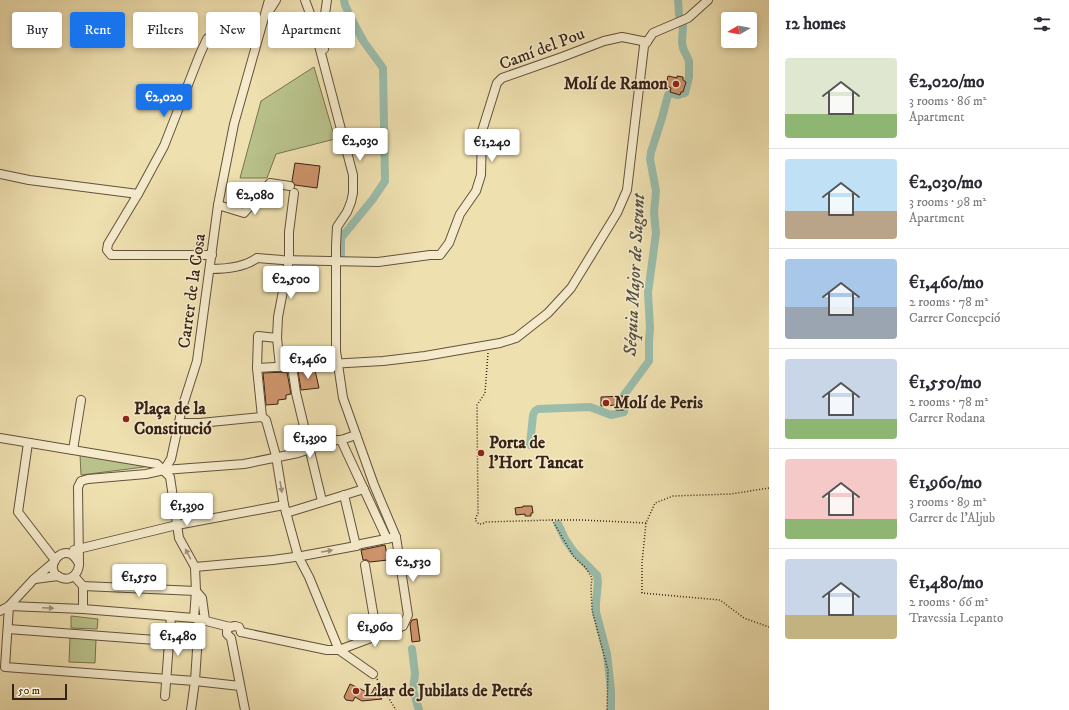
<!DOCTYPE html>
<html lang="en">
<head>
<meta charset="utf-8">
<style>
  body { margin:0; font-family:"IM FELL DW Pica",serif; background:#f2f2f3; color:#2b2b33; height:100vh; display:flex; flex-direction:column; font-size:15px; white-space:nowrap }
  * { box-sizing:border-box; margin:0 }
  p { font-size:13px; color:#7c7c81 }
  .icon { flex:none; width:22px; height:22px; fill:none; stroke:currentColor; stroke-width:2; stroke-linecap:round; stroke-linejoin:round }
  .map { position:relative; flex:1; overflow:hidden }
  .details { display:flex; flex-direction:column; background:#fff; width:300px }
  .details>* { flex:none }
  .hud { position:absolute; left:12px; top:12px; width:380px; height:36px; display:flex; gap:8px }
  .needle { width:26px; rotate:260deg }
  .tools { position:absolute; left:721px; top:12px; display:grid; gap:8px }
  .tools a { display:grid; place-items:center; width:36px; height:36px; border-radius:4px; background:#fff; box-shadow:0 2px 6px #0003; font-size:20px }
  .scale { position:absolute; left:12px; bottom:10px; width:55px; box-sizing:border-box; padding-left:4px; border:2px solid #362116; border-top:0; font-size:11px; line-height:14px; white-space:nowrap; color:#362116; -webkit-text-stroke:3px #f5ebcc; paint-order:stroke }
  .price { position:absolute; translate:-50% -34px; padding:0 9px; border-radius:4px; background:#fff; color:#222; font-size:13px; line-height:26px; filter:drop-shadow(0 1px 2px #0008) }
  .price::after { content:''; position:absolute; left:50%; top:24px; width:12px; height:9px; margin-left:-6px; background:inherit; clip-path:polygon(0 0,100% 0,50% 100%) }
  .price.on { background:#1a73e8; color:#fff }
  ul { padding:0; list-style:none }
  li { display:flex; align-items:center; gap:12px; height:100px; padding:0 16px }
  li+li { border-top:1px solid #e1e1e2 }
  li span { display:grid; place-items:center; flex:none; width:112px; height:80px; border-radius:4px; color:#555 }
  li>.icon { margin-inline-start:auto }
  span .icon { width:48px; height:48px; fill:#fffc; stroke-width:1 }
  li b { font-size:17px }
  h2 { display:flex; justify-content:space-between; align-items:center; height:48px; padding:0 16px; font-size:17px }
  .pill { padding:0 14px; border-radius:4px; background:#fff; box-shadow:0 2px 6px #0003; font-size:14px; line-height:36px }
  .pill.on { background:#1a73e8; color:#fff }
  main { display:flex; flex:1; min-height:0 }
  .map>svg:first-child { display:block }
  .green { fill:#b9c28b; stroke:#787250 }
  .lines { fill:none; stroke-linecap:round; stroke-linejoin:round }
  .canal { stroke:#9abdac; stroke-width:8 }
  .building { fill:#cf946c; stroke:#362116 }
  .street-casing { stroke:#64513c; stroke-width:10 }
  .path { stroke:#362116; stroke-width:1.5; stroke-dasharray:1 2; stroke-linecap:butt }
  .street { stroke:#f5ebcc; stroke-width:8 }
  .oneway { fill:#9f907a }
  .poi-dot { fill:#8f2418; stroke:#f5ebcc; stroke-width:1.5 }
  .labels { text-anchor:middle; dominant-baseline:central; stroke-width:3; stroke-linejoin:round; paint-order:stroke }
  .street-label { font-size:17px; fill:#362116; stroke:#f5ebcc }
  .poi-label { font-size:17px; font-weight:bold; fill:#362116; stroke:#f5ebcc; text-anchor:start }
  .water-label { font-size:18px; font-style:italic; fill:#545043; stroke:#f5ebcc }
</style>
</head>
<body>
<main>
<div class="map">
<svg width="769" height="710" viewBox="0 0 769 710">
  <rect width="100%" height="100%" fill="#efe0b0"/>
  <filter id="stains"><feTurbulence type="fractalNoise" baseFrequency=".005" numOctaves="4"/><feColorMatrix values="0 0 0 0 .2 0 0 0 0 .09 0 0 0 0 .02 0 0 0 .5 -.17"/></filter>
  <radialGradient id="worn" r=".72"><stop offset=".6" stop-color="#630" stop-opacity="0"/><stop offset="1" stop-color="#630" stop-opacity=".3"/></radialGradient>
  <g class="green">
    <path d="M314 67 335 139 276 154 267 178H240L261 101Z"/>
    <path d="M80 455 152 466 81 475Z"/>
    <path d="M71 616 98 619 97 629 71 628Z"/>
    <path d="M70 638 96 639 95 663 69 662Z"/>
  </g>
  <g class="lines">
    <g class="canal">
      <path d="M678 0 679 15"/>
      <path d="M341 257V238L373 199 385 181 383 68 364 42 352 20 345 5 344 0"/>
      <path d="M530 445 533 415 535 411 538 409 590 407 611 415 624 412 625 405 624 395 649 361V342L650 328 648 293 656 233 654 213 656 191 650 159 651 152 662 118 668 95 670 93 678 95 685 93 689 77V61L683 48 682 42 683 26"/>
      <path d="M558 524 565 539 574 552 597 575 598 582 596 603V612L607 654 611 690V710"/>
      <path d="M412 649 415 674 413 690 419 710"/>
    </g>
  </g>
  <g class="building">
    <path d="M668 76 677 78V76L683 77V80L686 82 683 92H681L680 95 670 92 671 88 666 86Z"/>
    <path d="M295 163 320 166 317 188 295 185 292 181Z"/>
    <path d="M315 370 319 388 301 390 298 371Z"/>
    <path d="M287 372 291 394 286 395V399L278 400V404L266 405 263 373Z"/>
    <path d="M623 396 624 410H616V405L601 406V397Z"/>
    <path d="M523 506H532L533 513H531V516H525V514L516 515 515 508 523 507Z"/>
    <path d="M385 545 388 560 370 562 367 560H363L361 550Z"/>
    <path d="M417 619 420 641 412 642 410 624 412 620Z"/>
    <path d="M350 684 371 694 375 687 379 693 377 696 382 699 362 701 355 697 353 701 346 700 344 697Z"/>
  </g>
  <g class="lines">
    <g class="street-casing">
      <g id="street">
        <path d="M269 11 276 0"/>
        <path d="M324 49 323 28 327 0"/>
        <path d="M0 174 29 180 138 194"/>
        <path d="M218 205 244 213 270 183 290 186"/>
        <path d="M212 255H111L107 250 108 244 138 194 164 146 200 54 207 39 219 28 263 20"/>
        <path d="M210 269C225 269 245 267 257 258L282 260 378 262 430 255H440L449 243 460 214 476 191 481 175 482 131 497 83 502 78 562 57 604 41 622 37 647 42"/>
        <path d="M277 338 258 336 257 368 262 417 266 420 276 456 284 505 298 556 309 577 339 650 373 674"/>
        <path d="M292 366 296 393 322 501"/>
        <path d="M280 367 277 338 278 317 289 260V232L294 193"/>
        <path d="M257 368 383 361 425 356 500 343 516 338 548 313 571 288 617 213 627 190 644 46 653 33 688 18 708 0"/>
        <path d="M179 423H200L262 417"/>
        <path d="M0 438 157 464 170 477 179 538 195 567 196 591 194 618"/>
        <path d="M341 440 387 539"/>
        <path d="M28 443 18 512 55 560"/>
        <path d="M73 450 81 400"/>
        <path d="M164 470 171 459 182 408 197 361 218 205 234 124 269 0"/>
        <path d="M344 495 356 546"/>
        <path d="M286 513 364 489"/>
        <path d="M74 550 177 525 284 505"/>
        <path d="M78 562C65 537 39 571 62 578 71 581 78 574 79 565L78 487 81 481 88 479 146 474 164 470 244 464 298 453 307 450 310 447 337 440H341L356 435"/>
        <path d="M365 565 377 636"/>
        <path d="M195 567 273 560 302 556 356 546 361 544 396 537"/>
        <path d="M74 576 83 586V609"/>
        <path d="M35 579 58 576"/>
        <path d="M83 586 196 591"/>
        <path d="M196 591 202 598 205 620"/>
        <path d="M0 611 9 606 34 579 54 562"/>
        <path d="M230 627 227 630V634L231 638 245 710"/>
        <path d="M8 629 169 641"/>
        <path d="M241 632 327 650H339L403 626 408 615 396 537 374 485 343 398 336 351V246L337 227 347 212 351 202 353 193V175L312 19 305 0"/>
        <path d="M240 686 195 681 5 667 9 606 83 609 194 618 230 627 235 626 239 627 241 632"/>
        <path d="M165 696 171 616"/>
        <path d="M191 710 195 681 199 619"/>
      </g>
    </g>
    <g class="path">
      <path d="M488 353 485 393 477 405 478 513 475 520 479 524H482L486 522 552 520 574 557 585 567 592 578 591 587 592 610 608 670 607 710"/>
      <path d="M769 488 731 494 673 496 655 503 646 523 642 563V593L720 600 744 618 769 627"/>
      <path d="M552 520H581L646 523"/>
      <path d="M377 679 396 710"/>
    </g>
    <use href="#street" class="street"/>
  </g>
  <defs><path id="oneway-solid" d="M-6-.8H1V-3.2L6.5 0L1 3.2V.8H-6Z"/></defs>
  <g class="oneway">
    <use href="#oneway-solid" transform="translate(281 487) rotate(80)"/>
    <use href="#oneway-solid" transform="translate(327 551) rotate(-9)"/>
    <use href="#oneway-solid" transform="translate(188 554) rotate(-118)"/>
    <use href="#oneway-solid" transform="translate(48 608) rotate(3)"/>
  </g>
  <g class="poi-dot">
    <circle cx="676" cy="84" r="4"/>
    <circle cx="606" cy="403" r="4"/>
    <circle cx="126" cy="419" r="4"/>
    <circle cx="481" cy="453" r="4"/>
    <circle cx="356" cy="691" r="4"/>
  </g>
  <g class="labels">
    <g class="street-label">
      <text transform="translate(542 49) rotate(-21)">Camí del Pou</text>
      <text transform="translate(192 291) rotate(-82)">Carrer de la Cosa</text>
    </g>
    <g class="poi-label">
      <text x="668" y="84" text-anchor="end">Molí de Ramon</text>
      <text x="614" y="403">Molí de Peris</text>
      <text x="134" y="409">Plaça de la<tspan x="134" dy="20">Constitució</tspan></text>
      <text x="489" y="443">Porta de<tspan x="489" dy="20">l'Hort Tancat</tspan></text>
      <text x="364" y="691">Llar de Jubilats de Petrés</text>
    </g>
    <g class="water-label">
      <text transform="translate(635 275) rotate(-87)">Séquia Major de Sagunt</text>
    </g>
  </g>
  <rect width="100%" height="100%" filter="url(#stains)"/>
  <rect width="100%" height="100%" fill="url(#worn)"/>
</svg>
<div class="tools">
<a><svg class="needle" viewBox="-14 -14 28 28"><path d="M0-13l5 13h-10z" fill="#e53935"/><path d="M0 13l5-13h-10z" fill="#7c7c81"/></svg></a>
</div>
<div class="scale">50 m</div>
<b class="price on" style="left:164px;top:118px">€2,020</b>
<b class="price" style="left:360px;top:162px">€2,030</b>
<b class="price" style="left:492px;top:163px">€1,240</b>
<b class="price" style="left:255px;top:216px">€2,080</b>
<b class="price" style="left:291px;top:300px">€2,500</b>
<b class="price" style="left:308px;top:380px">€1,460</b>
<b class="price" style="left:310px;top:459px">€1,390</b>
<b class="price" style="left:187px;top:527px">€1,390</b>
<b class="price" style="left:413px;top:583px">€2,530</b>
<b class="price" style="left:139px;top:598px">€1,550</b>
<b class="price" style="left:375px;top:648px">€1,960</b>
<b class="price" style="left:178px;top:657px">€1,480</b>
<div class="hud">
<a class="pill">Buy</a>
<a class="pill on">Rent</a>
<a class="pill">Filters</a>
<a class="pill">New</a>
<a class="pill">Apartment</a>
</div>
</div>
<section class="details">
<h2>12 homes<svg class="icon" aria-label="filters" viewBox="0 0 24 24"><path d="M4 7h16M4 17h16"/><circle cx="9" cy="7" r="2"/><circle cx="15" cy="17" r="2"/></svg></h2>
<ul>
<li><span style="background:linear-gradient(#dfe7d0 70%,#8fb573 0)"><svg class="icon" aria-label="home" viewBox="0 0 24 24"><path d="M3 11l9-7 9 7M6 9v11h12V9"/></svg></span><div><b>€2,020/mo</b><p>3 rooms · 86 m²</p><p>Apartment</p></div></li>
<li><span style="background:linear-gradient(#bfe0f5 65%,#b9a48a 0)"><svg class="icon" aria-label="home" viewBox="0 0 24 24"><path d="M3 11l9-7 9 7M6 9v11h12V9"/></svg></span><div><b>€2,030/mo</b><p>3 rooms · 98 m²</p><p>Apartment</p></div></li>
<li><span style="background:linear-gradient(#a9c7e8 60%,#9aa5b1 0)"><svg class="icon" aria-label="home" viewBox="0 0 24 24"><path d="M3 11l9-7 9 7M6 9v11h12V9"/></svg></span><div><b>€1,460/mo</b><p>2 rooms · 78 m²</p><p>Carrer Concepció</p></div></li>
<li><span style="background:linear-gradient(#c9d6e8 75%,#8fb573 0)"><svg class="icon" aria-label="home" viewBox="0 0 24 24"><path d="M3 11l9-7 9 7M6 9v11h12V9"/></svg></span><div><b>€1,550/mo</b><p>2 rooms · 78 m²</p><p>Carrer Rodana</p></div></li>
<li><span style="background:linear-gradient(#f6c9c9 75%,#8fb573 0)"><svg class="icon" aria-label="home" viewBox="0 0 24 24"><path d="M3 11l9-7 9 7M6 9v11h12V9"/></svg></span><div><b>€1,960/mo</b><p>3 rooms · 89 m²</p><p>Carrer de l'Aljub</p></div></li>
<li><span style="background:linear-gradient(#c9d6e8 70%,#c2b280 0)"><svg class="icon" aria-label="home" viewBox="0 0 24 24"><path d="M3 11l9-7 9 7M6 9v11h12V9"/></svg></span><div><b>€1,480/mo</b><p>2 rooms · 66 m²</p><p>Travessia Lepanto</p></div></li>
</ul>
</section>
</main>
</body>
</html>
